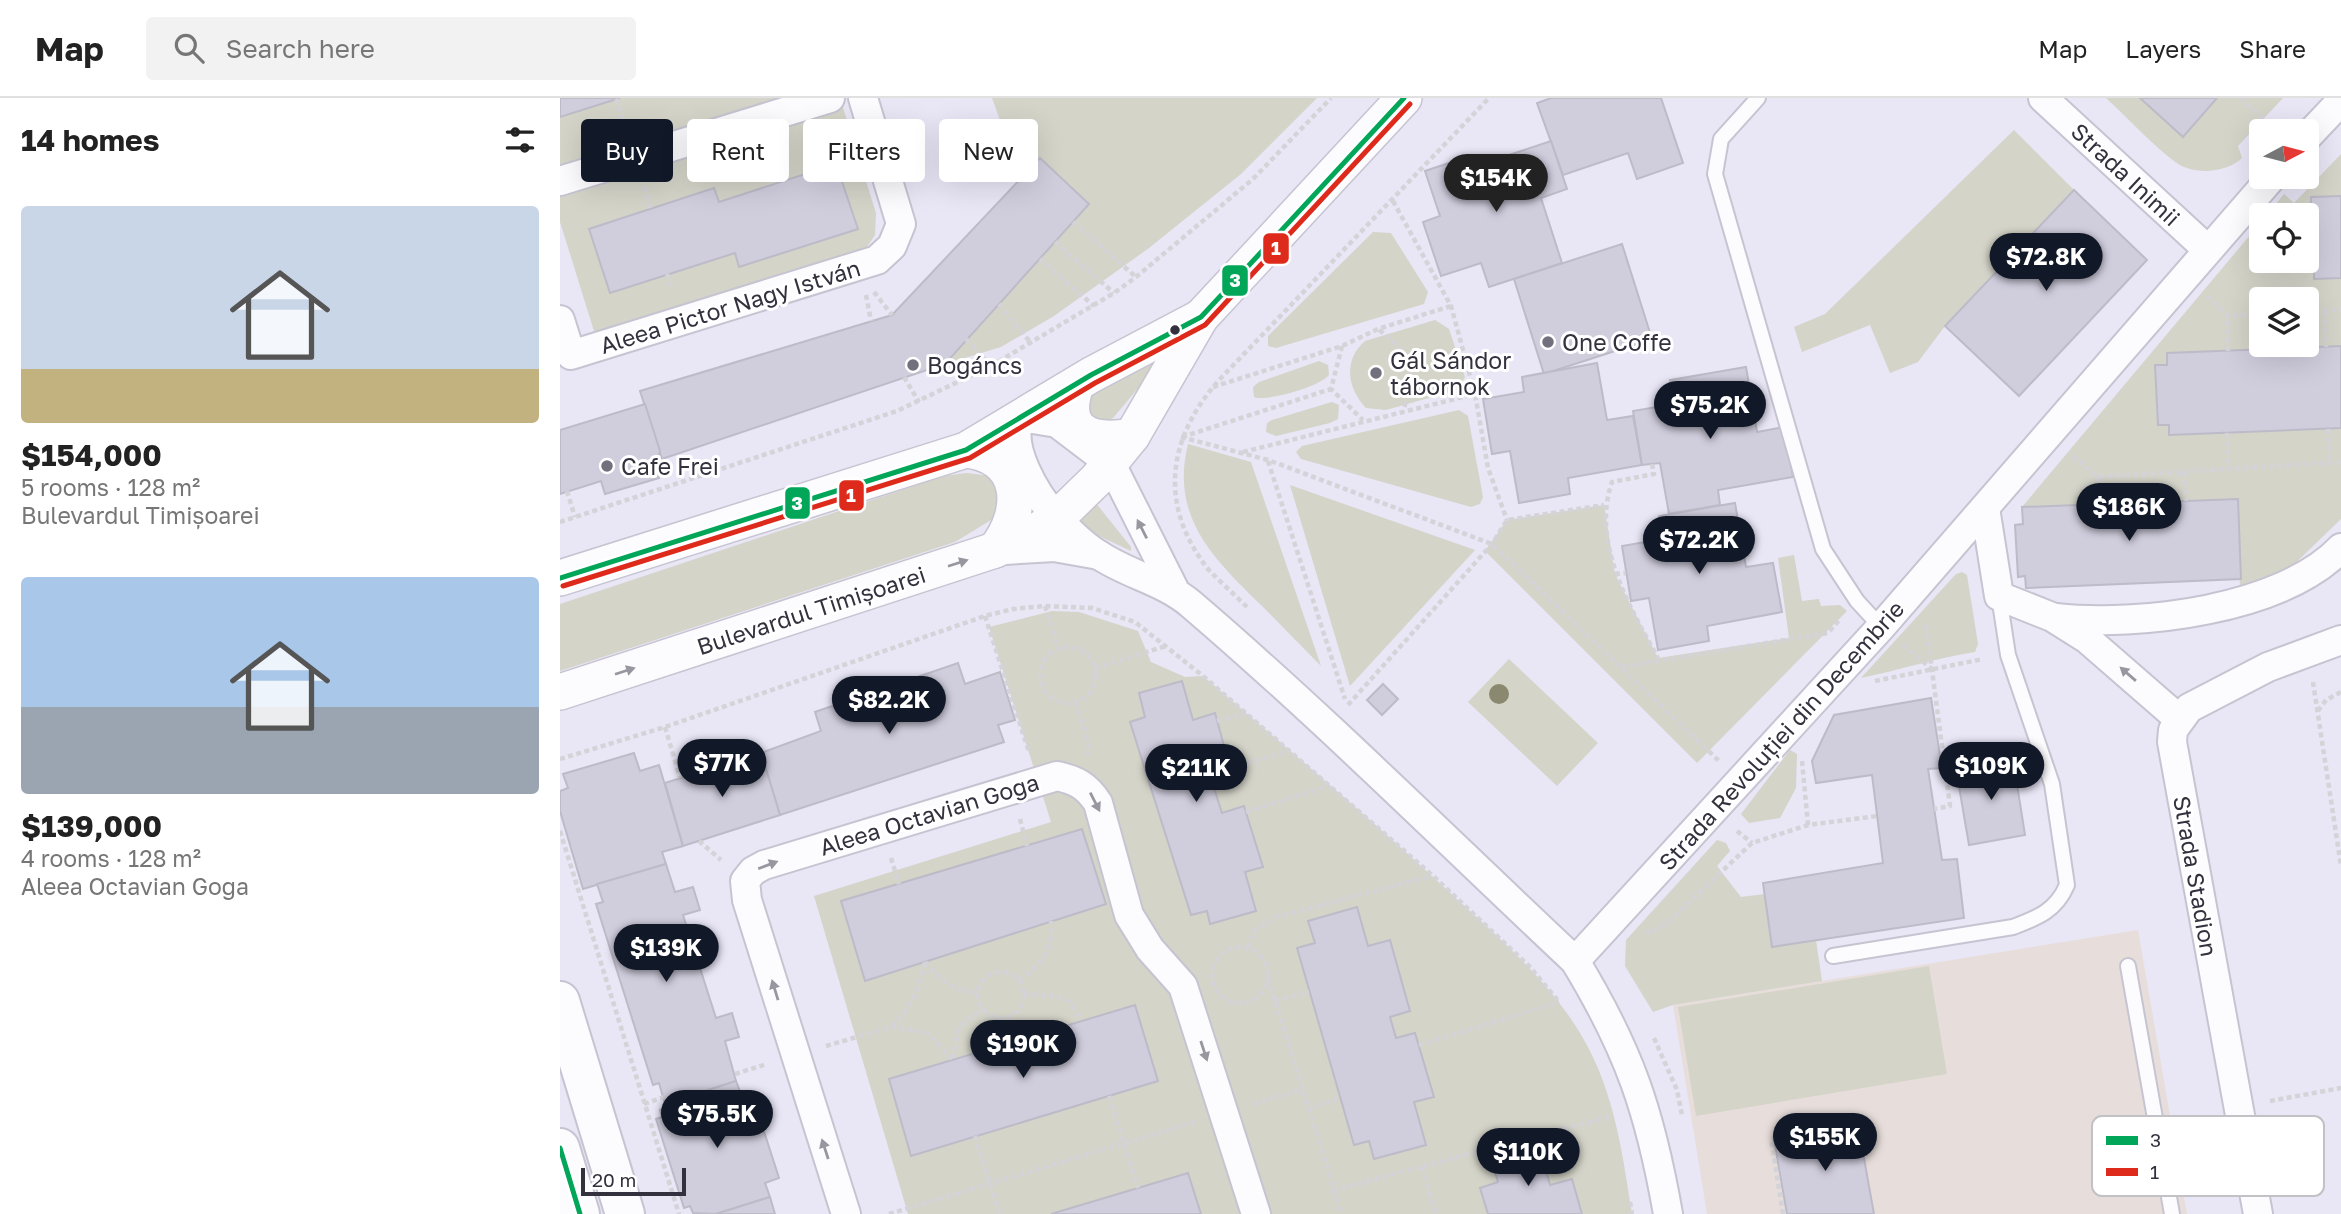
<!DOCTYPE html>
<html lang="en">
<head>
<meta charset="utf-8">
<style>
  body { margin:0; font-family:"Golos Text",sans-serif; background:#f2f2f2; color:#222; height:100vh; display:flex; flex-direction:column; font-size:26px; white-space:nowrap }
  * { box-sizing:border-box; margin:0 }
  p { font-size:23px; color:#767676 }
  .icon { flex:none; width:38px; height:38px; fill:none; stroke:currentColor; stroke-width:2; stroke-linecap:round; stroke-linejoin:round }
  .map { position:relative; flex:1; overflow:hidden }
  .side { display:flex; flex-direction:column; background:#fff; width:560px }
  .side>* { flex:none }
  .banner { position:absolute; left:21px; top:21px; width:665px; height:63px; display:flex; gap:14px }
  .needle { width:46px; rotate:83deg }
  .buttons { position:absolute; left:1689px; top:21px; display:grid; gap:14px }
  .buttons a { display:grid; place-items:center; width:70px; height:70px; border-radius:7px; background:#fff; box-shadow:0 7px 28px #0002; font-size:35px }
  .scale { position:absolute; left:21px; bottom:18px; width:105px; box-sizing:border-box; padding-left:7px; border:4px solid #33313e; border-top:0; font-size:19px; line-height:24px; white-space:nowrap; color:#33313e; -webkit-text-stroke:5px #fff; paint-order:stroke }
  .price { position:absolute; translate:-50% -60px; padding:0 16px; border-radius:24px; background:#111827; color:#fff; font-size:23px; line-height:46px; filter:drop-shadow(0 2px 4px #0008) }
  .price::after { content:''; position:absolute; left:50%; top:42px; width:21px; height:16px; margin-left:-10px; background:inherit; clip-path:polygon(0 0,100% 0,50% 100%) }
  .price.selected { background:#222; color:#fff }
  ul { padding:0; list-style:none }
  li { display:grid; align-content:center; gap:14px; height:371px; padding:0 21px }
  li span { display:grid; place-items:center; height:217px; border-radius:7px; color:#555 }
  li>.icon { margin-inline-start:auto }
  span .icon { width:126px; height:126px; fill:#fffc; stroke-width:1 }
  li b { font-size:30px }
  h2 { display:flex; justify-content:space-between; align-items:center; height:84px; padding:0 21px; font-size:30px }
  .chip { padding:0 24px; border-radius:7px; background:#fff; box-shadow:0 7px 28px #0002; font-size:24px; line-height:63px }
  .chip.selected { background:#111827; color:#fff }
  header { display:flex; align-items:center; gap:42px; box-sizing:border-box; height:98px; padding:0 35px; background:#fff; border-bottom:2px solid #e0e0e0 }
  header strong { font-size:33px }
  nav { display:flex; gap:38px; margin-inline-start:auto; font-size:24px }
  .search { width:490px; height:63px; background:#f2f2f2; display:flex; align-items:center; gap:18px; box-sizing:border-box; padding:0 24px; border-radius:7px; color:#767676; font-size:26px }
  main { display:flex; flex:1; min-height:0 }
  .map>svg:first-child { display:block }
  .education { fill:#e7dedb }
  .green { fill:#d4d4c9; fill-rule:evenodd }
  .building { fill:#d0cddd; stroke:#bdbbc8; stroke-width:2 }
  .lines { fill:none; stroke-linecap:round; stroke-linejoin:round }
  .service-casing { stroke:#c6c4d1; stroke-width:18 }
  .minor-casing { stroke:#c6c4d1; stroke-width:32 }
  .tertiary-casing { stroke:#c6c4d1; stroke-width:38 }
  .secondary-casing { stroke:#c6c4d1; stroke-width:42 }
  .path { stroke:#d4d3d7; stroke-width:4.5; stroke-dasharray:5 3.5; stroke-linecap:butt }
  .service { stroke:#fcfbfe; stroke-width:14 }
  .minor { stroke:#fcfbfe; stroke-width:28 }
  .tertiary { stroke:#fcfbfe; stroke-width:35 }
  .secondary { stroke:#fcfbfe; stroke-width:38 }
  .bus-1-casing { stroke:#fff; stroke-width:10 }
  .bus-2-casing { stroke:#fff; stroke-width:10 }
  .bus-1 { stroke:#01a659; stroke-width:5 }
  .bus-2 { stroke:#dd2a1b; stroke-width:5 }
  .tree { fill:#8a896f }
  .oneway { fill:#98969e }
  .bus-dot { fill:#33313e; stroke:#fff; stroke-width:2.5 }
  .poi-dot { fill:#73707e; stroke:#fff; stroke-width:2.5 }
  .labels { text-anchor:middle; dominant-baseline:central; stroke-width:6; stroke-linejoin:round; paint-order:stroke }
  .street-label { font-size:23px; fill:#33313e; stroke:#fff }
  .poi-label { font-size:23px; fill:#33313e; stroke:#fff; text-anchor:start }
  .key { fill:#fff; stroke:#c2c1c5; stroke-width:2 }
  .key-label { font-size:19px; fill:#33313e }
  .line-badge { stroke:#fff; stroke-width:2.5 }
  .badge-label { font-size:19px; text-anchor:middle; font-weight:bold; fill:#fff }
</style>
</head>
<body>
<header>
<strong>Map</strong>
<div class="search"><svg class="icon" aria-label="search" viewBox="0 0 24 24"><circle cx="10" cy="10" r="6"/><path d="M15 15l6 6"/></svg>Search here</div>
<nav><a>Map</a><a>Layers</a><a>Share</a></nav>
</header>
<main>
<section class="side">
<h2>14 homes<svg class="icon" aria-label="filters" viewBox="0 0 24 24"><path d="M4 7h16M4 17h16"/><circle cx="9" cy="7" r="2"/><circle cx="15" cy="17" r="2"/></svg></h2>
<ul>
<li><span style="background:linear-gradient(#c9d6e8 75%,#c2b280 0)"><svg class="icon" aria-label="home" viewBox="0 0 24 24"><path d="M3 11l9-7 9 7M6 9v11h12V9"/></svg></span><div><b>$154,000</b><p>5 rooms · 128 m²</p><p>Bulevardul Timișoarei</p></div></li>
<li><span style="background:linear-gradient(#a9c7e8 60%,#9aa5b1 0)"><svg class="icon" aria-label="home" viewBox="0 0 24 24"><path d="M3 11l9-7 9 7M6 9v11h12V9"/></svg></span><div><b>$139,000</b><p>4 rooms · 128 m²</p><p>Aleea Octavian Goga</p></div></li>
</ul>
</section>
<div class="map">
<svg width="1781" height="1116" viewBox="0 0 1781 1116">
  <rect width="100%" height="100%" fill="#e9e6f6"/>
  <path class="education" d="M1578 832 1627 1116H1147L1113 907Z"/>
  <g class="green">
    <path d="M0 0H280L316 115 315 137 301 158 39 249 0 124Z"/>
    <path d="M432 0H757L681 76 589 150 494 218 441 249 385 266 529 106 480 61 461 81Z"/>
    <path d="M1546 0H1723L1678 48 1682 60C1668 74 1638 77 1620 67 1600 55 1565 17 1546 0Z"/>
    <path d="M1454 32 1514 92 1385 228 1358 264 1330 275 1310 227 1242 254 1234 229 1265 216Z"/>
    <path d="M1781 56V421L1721 479 1680 493 1678 401 1462 409 1701 124V163H1746V117H1707L1724 96 1734 105ZM1701 201H1746V247H1701Z"/>
    <path d="M813 134 831 135 868 194 864 206 716 250 708 248V238Z"/>
    <path d="M875 222 889 231 905 279 897 292 826 312 806 310C787 290 783 262 805 243Z"/>
    <path d="M617 244 553 320 546 324 536 323 527 315 526 304 534 295Z"/>
    <path d="M759 263 768 267 769 277C761 288 707 304 694 299L693 289 699 284Z"/>
    <path d="M772 304 779 307 778 321 770 325 716 338 706 334 707 325 712 322Z"/>
    <path d="M899 312 908 318 923 399 920 406 911 409 741 361 736 354 742 348Z"/>
    <path d="M628 346 691 364 761 568C741 548 721 527 701 507 653 460 610 419 628 346Z"/>
    <path d="M406 375 432 378 441 393 436 419 395 444 0 573V506L384 378Z"/>
    <path d="M730 387 915 452 790 588Z"/>
    <path d="M535 404 571 449V453L522 430 518 424Z"/>
    <path d="M1044 407 1055 476 1098 560 1229 540 1218 460 1234 457 1242 503 1259 501 1261 508 1280 507 1287 513 1137 665 925 453 947 422Z"/>
    <path d="M1402 474 1407 477 1418 546 1415 554C1376 560 1340 572 1301 580L1396 476Z"/>
    <path d="M492 513 519 514 578 533 591 564 625 579 643 578C729 652 816 725 898 802 948 848 999 892 1030 953 1056 1005 1063 1059 1072 1116H348L254 798 491 724 429 529Z"/>
    <path d="M949 561 1038 645 997 688 908 604Z"/>
    <path d="M1230 652 1237 656 1236 690 1220 720 1189 725 1181 716Z"/>
    <path d="M1157 742 1166 745 1170 753 1157 768 1181 799 1205 796 1212 849 1256 842 1262 883 1113 907 1093 914 1065 868 1066 842Z"/>
    <path d="M1369 868 1387 976 1136 1018 1118 909Z"/>
  </g>
  <g class="building">
    <path d="M0 0H60L0 19Z"/>
    <path d="M991 0H1101L1123 65 1077 81 1068 55 1003 77 977 5Z"/>
    <path d="M1580 0H1657L1623 39Z"/>
    <path d="M991 43 1007 91 981 100 1002 165 929 189 921 165 881 178 863 124 880 118 865 73 913 57 916 68Z"/>
    <path d="M480 60 529 106 385 266 102 361 80 293 332 217Z"/>
    <path d="M276 66 298 131 179 169 175 155 50 195 29 131 154 90 159 104Z"/>
    <path d="M1514 92 1587 162 1459 298 1385 228Z"/>
    <path d="M1781 98V180L1754 181V170H1743V163H1746V117H1741V110L1751 111V99Z"/>
    <path d="M1062 146 1092 241 984 276 954 181Z"/>
    <path d="M1781 248V330L1609 337V327H1598L1595 267H1607V255Z"/>
    <path d="M1037 265 1047 322 1073 318 1082 367 1008 380 1010 396 959 405 950 353 932 356 923 301 964 294 962 279Z"/>
    <path d="M1186 269 1197 334 1224 329 1233 379 1158 392 1160 407 1109 416 1100 365 1082 367 1073 313 1114 306 1110 282Z"/>
    <path d="M85 306 100 353 95 368 99 380 45 396 41 383 0 396V332Z"/>
    <path d="M1678 401 1681 481 1466 490 1465 478 1458 479 1455 427 1463 426 1462 409Z"/>
    <path d="M1175 405 1186 469 1213 465 1222 514 1147 528 1149 543 1098 552 1089 500 1071 503 1062 448 1103 441 1099 418Z"/>
    <path d="M398 565 405 586 440 574 455 622 438 627 444 644 220 717 201 655 261 633 255 614Z"/>
    <path d="M622 583 633 622 655 615 674 684 654 690 662 715 684 708 703 769 685 774 696 813 650 826 647 813 631 817 570 624 585 619 579 595Z"/>
    <path d="M823 586 838 601 822 617 807 602Z"/>
    <path d="M1371 600 1382 670 1368 671 1382 762 1397 761 1404 820 1212 849 1203 785 1323 765 1312 677 1256 685 1252 663 1274 617Z"/>
    <path d="M74 655 80 673 99 667 123 748 102 754 106 766 23 791 0 713V693L8 690 3 676Z"/>
    <path d="M201 655 220 717 123 748 105 685Z"/>
    <path d="M1453 661 1465 737 1409 747 1396 671Z"/>
    <path d="M522 731 546 806 305 883 281 803Z"/>
    <path d="M106 766 115 794 133 789 140 812 123 817 156 920 172 915 179 939 165 943 176 983 105 1006 99 985 93 987 36 806 43 804 37 786Z"/>
    <path d="M797 809 808 848 830 842 850 913 830 919 836 940 855 935 874 999 854 1004 866 1047 814 1061 809 1043 794 1047 737 850 755 845 748 823Z"/>
    <path d="M575 907 598 983 351 1058 329 981Z"/>
    <path d="M176 983 181 996 191 993 219 1080 205 1085 210 1099 156 1116 133 1115 130 1108 124 1110 96 1021 102 1019 100 1012 107 1010 105 1006Z"/>
    <path d="M1298 1027 1314 1116H1227L1214 1042Z"/>
    <path d="M979 1048 990 1087 1012 1081 1022 1116H928L920 1090 938 1084 931 1062Z"/>
    <path d="M628 1075 641 1116H491L578 1090Z"/>
    <path d="M210 1099 215 1116H156Z"/>
  </g>
  <g class="lines">
    <g class="service-casing">
      <g id="service">
        <path d="M1198 0 1161 41 1155 76 1263 451 1297 503 1321 529"/>
        <path d="M1273 858 1453 829C1477 820 1496 813 1507 787L1492 686 1448 557 1439 498"/>
        <path d="M1568 868 1612 1116"/>
      </g>
    </g>
    <g class="minor-casing">
      <g id="minor">
        <path d="M1483 0 1648 152"/>
        <path d="M1746 40 1781 3"/>
        <path d="M0 83 270 0"/>
        <path d="M0 222 11 257 317 162 332 148 341 126 303 0"/>
        <path d="M1425 410 1439 498 1492 519 1527 541 1619 621"/>
        <path d="M445 452 494 449 539 457"/>
        <path d="M614 491 551 366 497 325 461 319C445 347 477 398 496 419 507 431 524 448 539 457 569 477 604 483 632 507 764 620 888 744 1015 863 1069 952 1090 1013 1108 1116"/>
        <path d="M1496 520C1578 529 1722 512 1781 450"/>
        <path d="M1015 863 1321 529 1712 79"/>
        <path d="M286 1116 187 802 185 783 193 773 204 767 497 678C516 682 527 688 538 705L569 817 590 851 623 888 696 1116"/>
        <path d="M1698 1116 1612 644 1613 632 1629 610 1708 569 1781 542"/>
      </g>
    </g>
    <g class="tertiary-casing">
      <g id="tertiary">
        <path d="M516 287C500 335 531 345 572 338"/>
        <path d="M406 352C464 359 466 413 435 452"/>
        <path d="M0 480 406 352 531 277 641 219"/>
        <path d="M0 594 435 452 470 437 497 420 537 381 572 338 641 219 844 0"/>
      </g>
    </g>
    <g class="secondary-casing">
      <g id="secondary">
        <path d="M0 903 65 1116"/>
        <path d="M0 1050 20 1116"/>
      </g>
    </g>
    <g class="path">
      <path d="M1681 0 1716 33"/>
      <path d="M56 1 66 31"/>
      <path d="M214 51 223 83"/>
      <path d="M84 89 90 111"/>
      <path d="M833 103 891 208 915 296 928 370 947 422"/>
      <path d="M513 124 576 179"/>
      <path d="M495 144 554 195"/>
      <path d="M480 161 534 208"/>
      <path d="M107 176 112 192"/>
      <path d="M314 194 332 217"/>
      <path d="M306 197 311 223"/>
      <path d="M1647 198 1668 218 1701 216"/>
      <path d="M439 206 471 245"/>
      <path d="M1765 213 1766 249"/>
      <path d="M1746 214 1781 211"/>
      <path d="M819 232C853 257 857 273 843 313"/>
      <path d="M406 241 431 268"/>
      <path d="M782 248 771 291 803 322"/>
      <path d="M1668 253V218"/>
      <path d="M385 266 404 282"/>
      <path d="M344 279 359 304"/>
      <path d="M653 289 782 248 818 231 891 208"/>
      <path d="M1768 331 1770 365"/>
      <path d="M1667 335 1668 371"/>
      <path d="M621 339 708 362 932 446 1159 663"/>
      <path d="M622 339 771 291"/>
      <path d="M683 354 915 296"/>
      <path d="M1513 358 1538 379 1781 364"/>
      <path d="M708 363 785 601"/>
      <path d="M1092 366 1094 376 1052 384C1031 444 1069 508 1098 560"/>
      <path d="M1624 374 1626 403"/>
      <path d="M1538 379V406"/>
      <path d="M7 393 15 419"/>
      <path d="M0 424 337 313 431 268 554 195 576 179 693 81 771 0"/>
      <path d="M1055 476 1066 475"/>
      <path d="M485 508 499 551"/>
      <path d="M687 509C674 496 660 484 648 471 597 406 608 338 661 280L929 0"/>
      <path d="M425 518 469 654"/>
      <path d="M1366 527 1390 708 1374 711"/>
      <path d="M1343 547 1372 571"/>
      <circle cx="508" cy="577" r="28"/>
      <path d="M1061 569 1268 535 1280 521"/>
      <path d="M535 570 606 548"/>
      <path d="M1315 583 1423 561"/>
      <path d="M1753 584 1781 768"/>
      <path d="M516 604 529 649 528 657"/>
      <path d="M788 607 932 446 947 422 1044 407"/>
      <path d="M1758 613 1766 602 1781 594"/>
      <path d="M657 623 686 615"/>
      <path d="M105 629 120 680"/>
      <path d="M0 661 105 629 425 518 453 511 485 508 532 510 575 524 643 578 872 777 969 868 999 904"/>
      <path d="M1242 663 1248 727"/>
      <path d="M670 670 729 653"/>
      <path d="M686 714 769 688"/>
      <path d="M460 721 467 748"/>
      <path d="M0 733 119 1116"/>
      <path d="M1177 733 1192 745"/>
      <path d="M139 743 161 762"/>
      <path d="M331 760 339 786"/>
      <path d="M1086 833 1091 835 1106 826 1192 745 1248 727 1317 718"/>
      <circle cx="680" cy="877" r="28"/>
      <path d="M689 850 694 833 716 819 871 778"/>
      <path d="M365 864C381 884 393 892 418 895"/>
      <circle cx="441" cy="897" r="23"/>
      <path d="M708 880 774 1092 1052 1018"/>
      <path d="M459 882C481 867 494 852 491 823"/>
      <path d="M464 896 495 898 510 904 521 922"/>
      <path d="M715 903 749 894"/>
      <path d="M332 928C352 908 359 892 365 864"/>
      <path d="M1094 940 1117 992 1122 1017"/>
      <path d="M859 947 999 904"/>
      <path d="M266 948 331 929 368 935 392 961"/>
      <path d="M393 960 399 929 422 910"/>
      <path d="M175 976 207 966"/>
      <path d="M549 998 578 1090"/>
      <path d="M1710 1003 1781 990"/>
      <path d="M84 1006 104 999"/>
      <path d="M693 1006 743 991"/>
      <path d="M749 1011 780 1000"/>
      <path d="M415 1038 440 1116"/>
      <path d="M862 1069 876 1116"/>
      <path d="M774 1092 782 1116"/>
      <path d="M1070 1104 1072 1116"/>
      <path d="M329 1116 635 1024"/>
      <path d="M1223 1116 1211 1041 1277 1026 1288 1029"/>
    </g>
    <use href="#service" class="service"/>
    <use href="#minor" class="minor"/>
    <use href="#tertiary" class="tertiary"/>
    <use href="#secondary" class="secondary"/>
    <g class="bus-1-casing">
      <g id="bus-1">
        <path d="M0 480 406 352 531 277 641 219 844 0"/>
        <path d="M0 1050 20 1116"/>
      </g>
    </g>
    <g class="bus-2-casing">
      <path id="bus-2" d="M3 488 410 360 535 285 645 227 850 6"/>
    </g>
    <use href="#bus-1" class="bus-1"/>
    <use href="#bus-2" class="bus-2"/>
  </g>
  <circle class="tree" cx="939" cy="596" r="10"/>
  <defs><path id="oneway-solid" d="M-6-.8H1V-3.2L6.5 0L1 3.2V.8H-6Z" transform="scale(1.75)"/></defs>
  <g class="oneway">
    <use href="#oneway-solid" transform="translate(582 431) rotate(-117)"/>
    <use href="#oneway-solid" transform="translate(398 465) rotate(-18)"/>
    <use href="#oneway-solid" transform="translate(65 573) rotate(-18)"/>
    <use href="#oneway-solid" transform="translate(1568 576) rotate(-139)"/>
    <use href="#oneway-solid" transform="translate(535 704) rotate(63)"/>
    <use href="#oneway-solid" transform="translate(208 767) rotate(-21)"/>
    <use href="#oneway-solid" transform="translate(215 892) rotate(-107)"/>
    <use href="#oneway-solid" transform="translate(644 953) rotate(72)"/>
    <use href="#oneway-solid" transform="translate(265 1051) rotate(-108)"/>
  </g>
  <circle class="bus-dot" cx="615" cy="232" r="6"/>
  <g class="poi-dot">
    <circle cx="988" cy="244" r="7"/>
    <circle cx="353" cy="267" r="7"/>
    <circle cx="816" cy="275" r="7"/>
    <circle cx="47" cy="368" r="7"/>
  </g>
  <g class="labels">
    <g class="street-label">
      <text transform="translate(1566 76) rotate(43)">Strada Inimii</text>
      <text transform="translate(170 208) rotate(-17)">Aleea Pictor Nagy István</text>
      <text transform="translate(251 512) rotate(-18)">Bulevardul Timișoarei</text>
      <text transform="translate(1221 637) rotate(-48)">Strada Revoluției din Decembrie</text>
      <text transform="translate(369 716) rotate(-17)">Aleea Octavian Goga</text>
      <text transform="translate(1636 778) rotate(80)">Strada Stadion</text>
    </g>
    <g class="poi-label">
      <text x="1002" y="244">One Coffe</text>
      <text x="830" y="262">Gál Sándor<tspan x="830" dy="26">tábornok</tspan></text>
      <text x="367" y="267">Bogáncs</text>
      <text x="61" y="368">Cafe Frei</text>
    </g>
  </g>
  <rect x="1532" y="1018" width="232" height="80" rx="10" class="key"/>
  <rect x="1546" y="1038" width="32" height="9" fill="#01a659"/>
  <rect x="1546" y="1070" width="32" height="8" fill="#dd2a1b"/>
  <g class="key-label">
    <text x="1590" y="1049">3</text>
    <text x="1590" y="1081">1</text>
  </g>
  <g class="line-badge">
    <rect x="702" y="134" width="28" height="33" rx="7" fill="#dd2a1b"/>
    <rect x="661" y="166" width="28" height="33" rx="7" fill="#01a659"/>
    <rect x="278" y="381" width="27" height="33" rx="7" fill="#dd2a1b"/>
    <rect x="224" y="388" width="27" height="34" rx="7" fill="#01a659"/>
  </g>
  <g class="badge-label">
    <text x="716" y="157">1</text>
    <text x="675" y="189">3</text>
    <text x="291" y="404">1</text>
    <text x="237" y="412">3</text>
  </g>
</svg>
<div class="buttons">
<a><svg class="needle" viewBox="-14 -14 28 28"><path d="M0-13l5 13h-10z" fill="#e53935"/><path d="M0 13l5-13h-10z" fill="#767676"/></svg></a>
<a><svg class="icon" aria-label="locate" viewBox="0 0 24 24"><circle cx="12" cy="12" r="6"/><path d="M12 2v4M12 18v4M2 12h4M18 12h4"/></svg></a>
<a><svg class="icon" aria-label="layers" viewBox="0 0 24 24"><path d="M12 4l9 5-9 5-9-5zM3 14l9 5 9-5"/></svg></a>
</div>
<div class="scale">20 m</div>
<b class="price selected" style="left:936px;top:116px">$154K</b>
<b class="price" style="left:1486px;top:195px">$72.8K</b>
<b class="price" style="left:1150px;top:343px">$75.2K</b>
<b class="price" style="left:1569px;top:445px">$186K</b>
<b class="price" style="left:1139px;top:478px">$72.2K</b>
<b class="price" style="left:329px;top:638px">$82.2K</b>
<b class="price" style="left:162px;top:701px">$77K</b>
<b class="price" style="left:1431px;top:704px">$109K</b>
<b class="price" style="left:636px;top:706px">$211K</b>
<b class="price" style="left:106px;top:886px">$139K</b>
<b class="price" style="left:463px;top:982px">$190K</b>
<b class="price" style="left:157px;top:1052px">$75.5K</b>
<b class="price" style="left:1265px;top:1075px">$155K</b>
<b class="price" style="left:968px;top:1090px">$110K</b>
<div class="banner">
<a class="chip selected">Buy</a>
<a class="chip">Rent</a>
<a class="chip">Filters</a>
<a class="chip">New</a>
</div>
</div>
</main>
</body>
</html>
